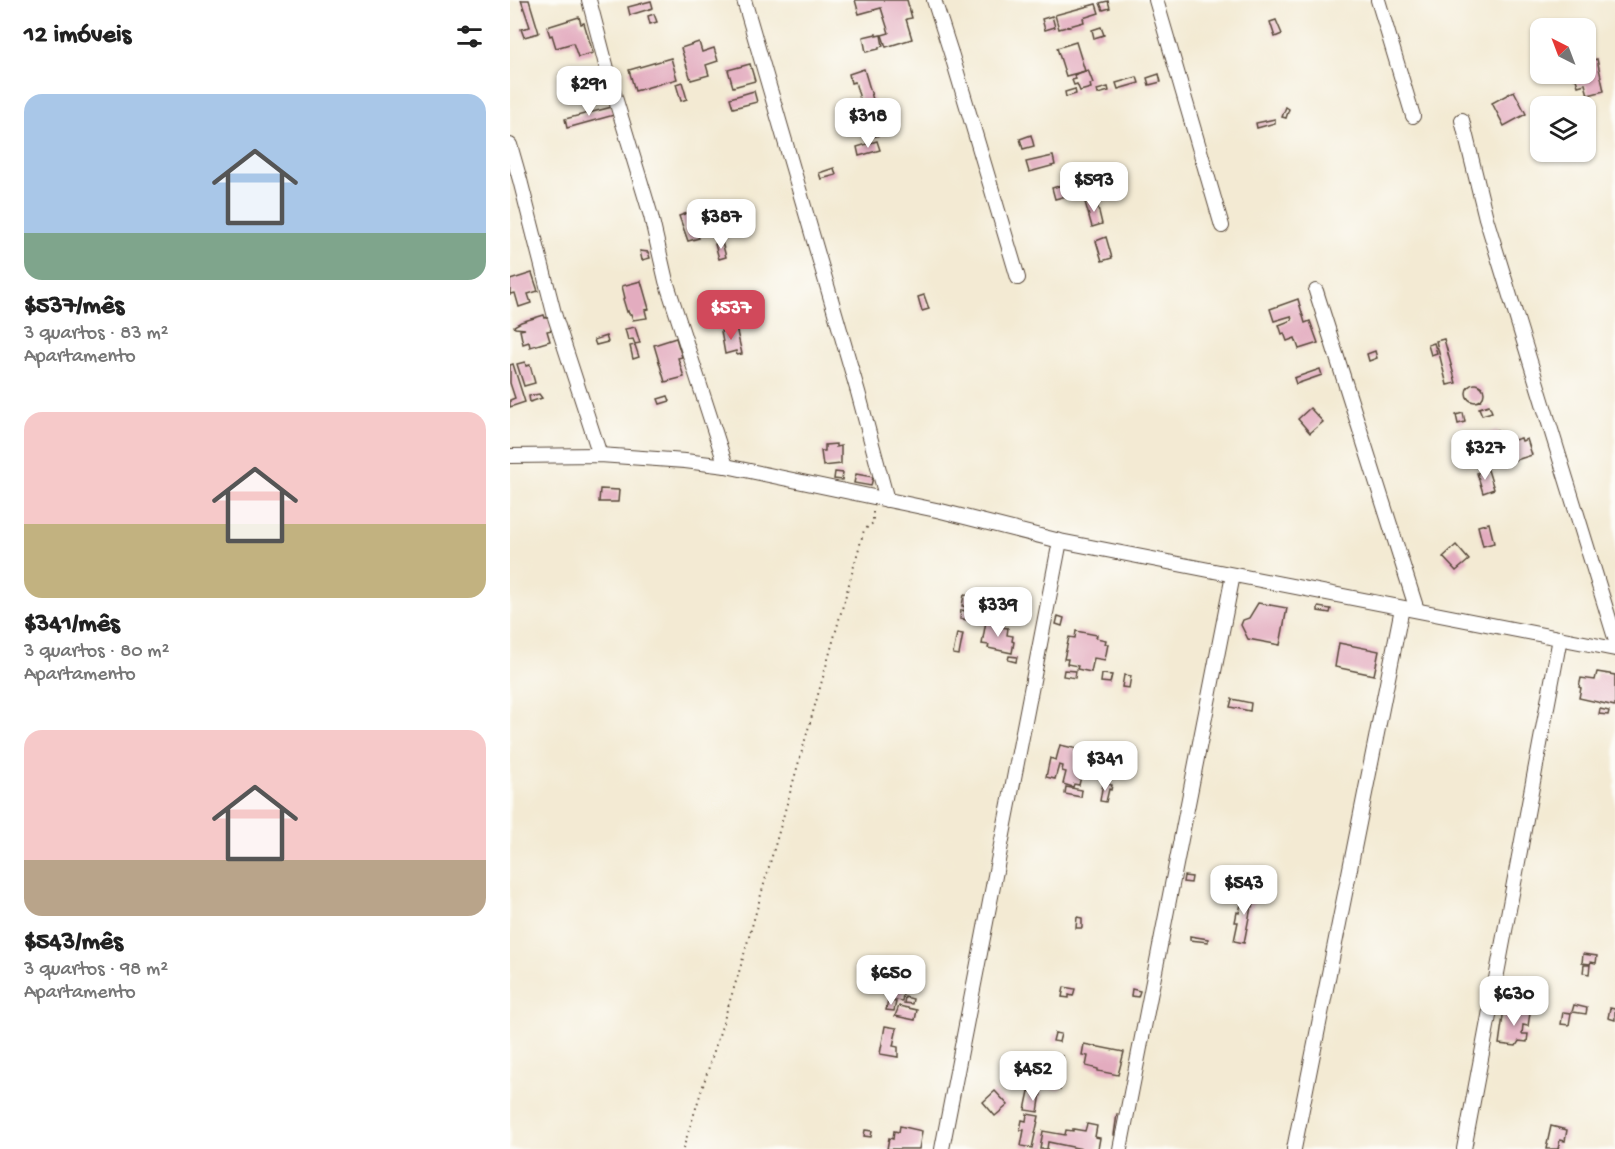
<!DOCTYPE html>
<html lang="pt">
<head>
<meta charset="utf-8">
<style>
  body { margin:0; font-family:"Gochi Hand",sans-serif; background:#f6f6f6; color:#222; height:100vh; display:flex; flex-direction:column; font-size:22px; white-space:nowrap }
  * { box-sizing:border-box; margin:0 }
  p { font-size:20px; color:#767676 }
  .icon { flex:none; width:33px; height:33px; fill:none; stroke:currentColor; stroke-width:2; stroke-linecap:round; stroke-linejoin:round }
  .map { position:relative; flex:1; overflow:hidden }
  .panel { display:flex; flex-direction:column; background:#fff; width:510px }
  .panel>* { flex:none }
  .needle { width:39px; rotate:318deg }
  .controls { position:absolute; left:1020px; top:18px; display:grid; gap:12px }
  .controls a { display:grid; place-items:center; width:66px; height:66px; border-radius:12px; background:#fff; box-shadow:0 2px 4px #0004; font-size:30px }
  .price { position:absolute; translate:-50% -51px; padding:0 14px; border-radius:12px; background:#fff; color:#222; font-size:20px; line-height:39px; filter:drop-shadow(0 2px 3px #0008) }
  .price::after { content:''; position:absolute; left:50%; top:36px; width:18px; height:14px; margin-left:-9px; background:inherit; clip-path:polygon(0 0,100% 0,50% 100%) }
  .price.active { background:#d1495b; color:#fff }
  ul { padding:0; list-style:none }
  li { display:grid; align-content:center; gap:12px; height:318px; padding:0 24px }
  li span { display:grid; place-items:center; height:186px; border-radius:18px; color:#555 }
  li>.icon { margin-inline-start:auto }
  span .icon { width:108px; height:108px; fill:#fffc; stroke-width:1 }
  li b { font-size:26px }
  h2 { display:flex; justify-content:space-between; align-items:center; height:72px; padding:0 24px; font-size:26px }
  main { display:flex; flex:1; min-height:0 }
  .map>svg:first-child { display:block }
  .building { fill:#e3acbf }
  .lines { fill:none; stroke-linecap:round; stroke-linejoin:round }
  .street-casing { stroke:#574739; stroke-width:16 }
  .path { stroke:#574739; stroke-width:2; stroke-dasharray:1.5 4.5; stroke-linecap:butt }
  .street { stroke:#fff; stroke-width:14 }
</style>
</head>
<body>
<main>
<section class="panel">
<h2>12 imóveis<svg class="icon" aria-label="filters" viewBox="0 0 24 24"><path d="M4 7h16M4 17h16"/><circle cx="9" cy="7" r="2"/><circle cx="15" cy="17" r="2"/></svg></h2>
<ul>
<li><span style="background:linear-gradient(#a9c7e8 75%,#7fa58c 0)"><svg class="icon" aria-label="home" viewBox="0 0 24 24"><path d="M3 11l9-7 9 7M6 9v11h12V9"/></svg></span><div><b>$537/mês</b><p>3 quartos · 83 m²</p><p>Apartamento</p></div></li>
<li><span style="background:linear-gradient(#f6c9c9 60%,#c2b280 0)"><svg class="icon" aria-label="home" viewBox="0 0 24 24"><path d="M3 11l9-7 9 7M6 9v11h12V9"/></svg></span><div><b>$341/mês</b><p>3 quartos · 80 m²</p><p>Apartamento</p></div></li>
<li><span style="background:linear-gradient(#f6c9c9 70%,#b9a48a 0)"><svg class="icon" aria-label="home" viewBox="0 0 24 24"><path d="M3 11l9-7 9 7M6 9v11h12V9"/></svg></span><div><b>$543/mês</b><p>3 quartos · 98 m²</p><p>Apartamento</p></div></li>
</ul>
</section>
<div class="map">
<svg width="1105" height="1149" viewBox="0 0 1105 1149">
  <rect width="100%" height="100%" fill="#fdfcf7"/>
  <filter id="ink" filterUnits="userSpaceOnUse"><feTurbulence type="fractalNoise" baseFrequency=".0167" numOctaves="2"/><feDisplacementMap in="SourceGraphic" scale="12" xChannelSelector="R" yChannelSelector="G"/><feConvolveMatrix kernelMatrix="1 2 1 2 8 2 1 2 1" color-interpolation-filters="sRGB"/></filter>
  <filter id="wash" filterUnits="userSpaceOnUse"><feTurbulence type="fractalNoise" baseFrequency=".008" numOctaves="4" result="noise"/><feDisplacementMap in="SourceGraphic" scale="24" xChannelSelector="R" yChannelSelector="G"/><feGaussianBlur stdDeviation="1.35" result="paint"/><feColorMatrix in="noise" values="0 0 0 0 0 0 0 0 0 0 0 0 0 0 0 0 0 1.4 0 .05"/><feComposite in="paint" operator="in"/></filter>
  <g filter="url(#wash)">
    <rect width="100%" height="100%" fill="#f3ead3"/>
    <g id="blocks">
      <g class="building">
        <path d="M11 0H19L29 33 14 37 11 29 20 27Z"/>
        <path d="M345 0H397L402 18 396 19 402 39 376 47 372 35 379 33 371 8 349 14Z"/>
        <path d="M141 1 143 8 120 15 118 7Z"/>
        <path d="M598 1 600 8 593 10 590 3Z"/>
        <path d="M586 4 589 13 573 18 574 22 549 29 545 15Z"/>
        <path d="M144 14 147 22 140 24 138 16Z"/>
        <path d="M542 16 545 27 535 30 532 19Z"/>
        <path d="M69 17 71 24 74 23 83 53 68 57 63 43 46 48 42 35 40 36 37 27Z"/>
        <path d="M766 20 772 34 765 37 760 22Z"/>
        <path d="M591 27 594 35 584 38 582 30Z"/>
        <path d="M366 34V36L371 35 373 46 369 47V49L356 52 353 37Z"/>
        <path d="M189 42 192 52 204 48 208 61 196 65 199 75 181 80 171 48Z"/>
        <path d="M566 42 575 71 556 76 547 48Z"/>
        <path d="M1081 55 1083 60 1087 59 1094 91 1078 95 1075 84 1068 86 1066 79H1064L1062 74H1076V56Z"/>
        <path d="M161 58 167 79 125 91 119 70Z"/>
        <path d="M240 64 245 81 223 87 218 70Z"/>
        <path d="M354 69 367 113 355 116 345 82 341 83 339 74Z"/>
        <path d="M578 70 583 83 580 84 581 88 570 91 567 84 564 85 562 80 566 79 564 75Z"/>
        <path d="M649 74 651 82 639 85 637 78Z"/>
        <path d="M627 77 629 83 608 89 606 83Z"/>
        <path d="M172 82 177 99 171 101 166 84Z"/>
        <path d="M598 87 599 91 588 94 587 90Z"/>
        <path d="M565 89 566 94 556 97 555 92Z"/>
        <path d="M244 91 247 102 223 108 220 98Z"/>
        <path d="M1004 91 1016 114 994 126 982 103Z"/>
        <path d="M1033 103 1034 106H1030V117L1026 105Z"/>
        <path d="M102 107 104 115 57 128 55 119Z"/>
        <path d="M776 107 779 109 776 118 772 117Z"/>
        <path d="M765 119V123L747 128 746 123Z"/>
        <path d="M367 124 370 135 362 137 359 126Z"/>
        <path d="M521 135 524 146 513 149 510 139Z"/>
        <path d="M367 141 370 150 349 156 347 147Z"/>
        <path d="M543 156 545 165 519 172 516 162Z"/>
        <path d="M324 168 326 175 311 179 309 173Z"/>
        <path d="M559 183 562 191 555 193 556 196 545 199 542 188Z"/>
        <path d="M586 199 592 224 582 227 575 202Z"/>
        <path d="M186 210 193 232 187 234 189 238 178 241 169 216Z"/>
        <path d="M596 237 602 258 592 261 586 241Z"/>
        <path d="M212 242 216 257 209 259 205 244Z"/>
        <path d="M130 251 138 252 140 258 132 260Z"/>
        <path d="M22 273 28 291 18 294 21 303 9 307 5 293 0 294V280Z"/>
        <path d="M131 281 139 309 135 310 137 318 123 320 121 314H119L118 311 117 312 113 299 115 298 112 286Z"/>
        <path d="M414 295 419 309 412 311 408 297Z"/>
        <path d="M788 299 795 323 800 321 808 343 789 349 785 338 777 341 774 333 772 334 769 325 782 320 781 316 764 321 760 309Z"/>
        <path d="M230 305 235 321 226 324 225 321 220 323 214 310Z"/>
        <path d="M34 315 35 318 38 317 42 330 37 331 40 341 20 347 19 342 13 344 10 330 15 329 5 328 4 326 11 322Z"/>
        <path d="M125 327 130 343 125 344 123 339 118 340 115 329Z"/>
        <path d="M226 327 232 354 227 355 226 351 215 354 211 331Z"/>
        <path d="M96 336 98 342 86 345 84 340Z"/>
        <path d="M166 338 172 357 168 358 174 377 155 382 144 345Z"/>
        <path d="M934 339 946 383 937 385 926 341Z"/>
        <path d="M924 343 927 353 921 355 918 345Z"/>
        <path d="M125 345 129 357 123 359 120 346Z"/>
        <path d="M865 351 867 358 859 361 857 354Z"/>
        <path d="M15 362 16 366 20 365 25 383 14 386 7 364Z"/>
        <path d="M3 364 15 402 0 407V400L5 398 0 383V365Z"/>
        <path d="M810 369 812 375 786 384 784 378Z"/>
        <circle cx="965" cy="393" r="9"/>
        <path d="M29 394 32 398 20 402 19 396Z"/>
        <path d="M158 396 160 401 150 404 148 399Z"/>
        <path d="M979 405 982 412 972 415 969 408Z"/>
        <path d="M800 408 813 422 800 433 788 419Z"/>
        <path d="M953 413 955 422 948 424 946 415Z"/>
        <path d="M987 430 991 444 1011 438 1012 441 1017 439 1022 455 987 466 977 434Z"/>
        <path d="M326 444V447L331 446V464L313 466 311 451H315V445Z"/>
        <path d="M978 470 984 489 973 493 967 473Z"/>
        <path d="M325 472 333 473 332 480 324 479Z"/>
        <path d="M346 474 363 477 361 486 344 483Z"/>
        <path d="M90 489 109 490 108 502H89Z"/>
        <path d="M979 523 984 543 973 546 968 526Z"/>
        <path d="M946 545 959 560 946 571 933 557Z"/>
        <path d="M454 595 486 601 483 615 460 611 458 620 450 619 451 610 456 611 457 607 452 606Z"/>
        <path d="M748 603 777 608 770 645 738 639 731 625 733 620 739 618Z"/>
        <path d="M808 607 821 609 820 613 808 611Z"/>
        <path d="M548 616 554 618 552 626 546 624Z"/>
        <path d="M476 621 484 622V626L498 628 497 635 503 636 502 641 504 642 502 653 478 648 479 645 472 644Z"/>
        <path d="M566 631 587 635 586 638 596 640 595 644H598L595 660 584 658 581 672 567 669 568 666 557 664 558 659H554L559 637 565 638Z"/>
        <path d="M447 633 453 634 449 655 443 654Z"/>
        <path d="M829 643 869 651 864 675 825 667Z"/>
        <path d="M499 656 507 657 506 662 498 660Z"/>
        <path d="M554 670 566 671 565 678 553 676Z"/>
        <path d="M1087 672 1105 675V706L1069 698 1071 688 1069 687 1071 678 1085 680Z"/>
        <path d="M592 674 602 675 600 683 591 682Z"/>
        <path d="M614 675 621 676 619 688 612 687Z"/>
        <path d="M722 699 741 703 740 711 720 707Z"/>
        <path d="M1090 709 1099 711 1098 715 1089 714Z"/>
        <path d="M550 745 577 751 569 785 564 784 563 787 553 784 556 772 552 771 553 766 549 765 545 779 536 777 540 758 546 760Z"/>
        <path d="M590 765 597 766 595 777 588 776Z"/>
        <path d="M593 783 602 785 601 790 599 789 596 802 590 801Z"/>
        <path d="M556 787 572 790 571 797 555 794Z"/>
        <path d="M674 876 682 877 681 883 673 882Z"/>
        <path d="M734 890 746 893 743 907H741L734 943 724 941 728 922H725L727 912 729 913Z"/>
        <path d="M567 917 572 918V928H566Z"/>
        <path d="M680 936 698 939V942L680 940Z"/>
        <path d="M1073 954 1087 956 1086 963 1081 962 1080 964 1072 963Z"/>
        <path d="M1074 965H1080L1079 974 1073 973Z"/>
        <path d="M382 985 394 987 392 1001 379 999Z"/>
        <path d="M554 987 565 989 563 996 559 995V998L552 997Z"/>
        <path d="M622 989 630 991 628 997 621 996Z"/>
        <path d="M395 997 403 999 402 1004 394 1003Z"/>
        <path d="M378 1000 386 1002 384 1011 376 1010Z"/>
        <path d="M1064 1005 1077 1008 1076 1014 1062 1012Z"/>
        <path d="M389 1006 407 1010 405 1020 385 1016Z"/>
        <path d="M1100 1008 1105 1009V1020L1098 1018Z"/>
        <path d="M994 1009 1020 1013 1018 1026 1013 1025 1012 1034H1018L1017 1042 1009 1041 1006 1046 989 1044Z"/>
        <path d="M1053 1012 1061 1013 1059 1025 1051 1024Z"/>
        <path d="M375 1026 387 1028 383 1046 388 1047V1057L370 1054Z"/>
        <path d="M545 1033 551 1034 549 1042 543 1041Z"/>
        <path d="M574 1044 614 1052 608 1075 588 1071V1069L576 1066 578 1056 572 1055Z"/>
        <path d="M542 1054 553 1056 551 1064 541 1062Z"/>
        <path d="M540 1063 550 1064 548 1074 553 1075 550 1090 535 1088Z"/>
        <path d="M485 1091 498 1105 485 1116 473 1102Z"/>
        <path d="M519 1091 531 1093 528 1112 515 1110Z"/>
        <path d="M517 1114 529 1116 522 1148 511 1146 514 1130H510L512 1120 516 1121Z"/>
        <path d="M607 1114 612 1115 609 1136 604 1135Z"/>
        <path d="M577 1124 587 1126 585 1137 590 1138 588 1149H572L538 1142 537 1149H530L533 1131 555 1135 556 1130 563 1131V1129L575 1131Z"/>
        <path d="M390 1126 412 1131 409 1149H377L379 1138 383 1139 384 1131 389 1132Z"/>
        <path d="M1041 1126 1057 1130 1055 1141 1050 1140 1048 1149H1036Z"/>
        <path d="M355 1130 362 1131 361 1137 354 1136Z"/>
      </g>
    </g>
  </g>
  <g filter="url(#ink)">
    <use href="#blocks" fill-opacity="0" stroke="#574739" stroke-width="1.5"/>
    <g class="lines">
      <g class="street-casing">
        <g id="street">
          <path d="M79 0 101 84 141 216 156 281 216 466"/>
          <path d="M234 0 348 392 377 500"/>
          <path d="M424 0 442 56 508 278"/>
          <path d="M646 0 712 226"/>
          <path d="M868 0 903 116"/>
          <path d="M952 120 976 218 1105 638"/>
          <path d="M0 145 10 180 45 317 90 455"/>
          <path d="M806 291 907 610"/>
          <path d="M0 456 90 455 175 461 216 466 431 511 550 541 1105 649"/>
          <path d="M432 1149 550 541"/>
          <path d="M610 1149 723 575"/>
          <path d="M784 1149 892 608"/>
          <path d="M954 1149 1050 638"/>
        </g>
      </g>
      <path class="path" d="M173 1149 229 972 317 663 354 530 363 523V509"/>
      <use href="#street" class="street"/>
    </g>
  </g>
</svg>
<div class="controls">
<a><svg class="needle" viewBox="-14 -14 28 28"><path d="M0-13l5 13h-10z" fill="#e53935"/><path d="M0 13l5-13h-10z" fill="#767676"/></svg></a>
<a><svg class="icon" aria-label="layers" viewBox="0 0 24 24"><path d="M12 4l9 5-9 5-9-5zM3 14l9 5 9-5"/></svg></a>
</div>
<b class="price" style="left:79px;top:117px">$291</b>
<b class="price" style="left:358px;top:149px">$318</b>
<b class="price" style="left:584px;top:213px">$593</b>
<b class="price" style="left:211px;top:250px">$387</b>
<b class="price active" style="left:221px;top:341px">$537</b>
<b class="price" style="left:975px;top:481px">$327</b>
<b class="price" style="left:488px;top:638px">$339</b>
<b class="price" style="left:595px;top:792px">$341</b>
<b class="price" style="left:734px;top:916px">$543</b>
<b class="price" style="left:381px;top:1006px">$650</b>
<b class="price" style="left:1004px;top:1027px">$630</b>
<b class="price" style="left:523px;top:1102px">$452</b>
</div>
</main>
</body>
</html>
